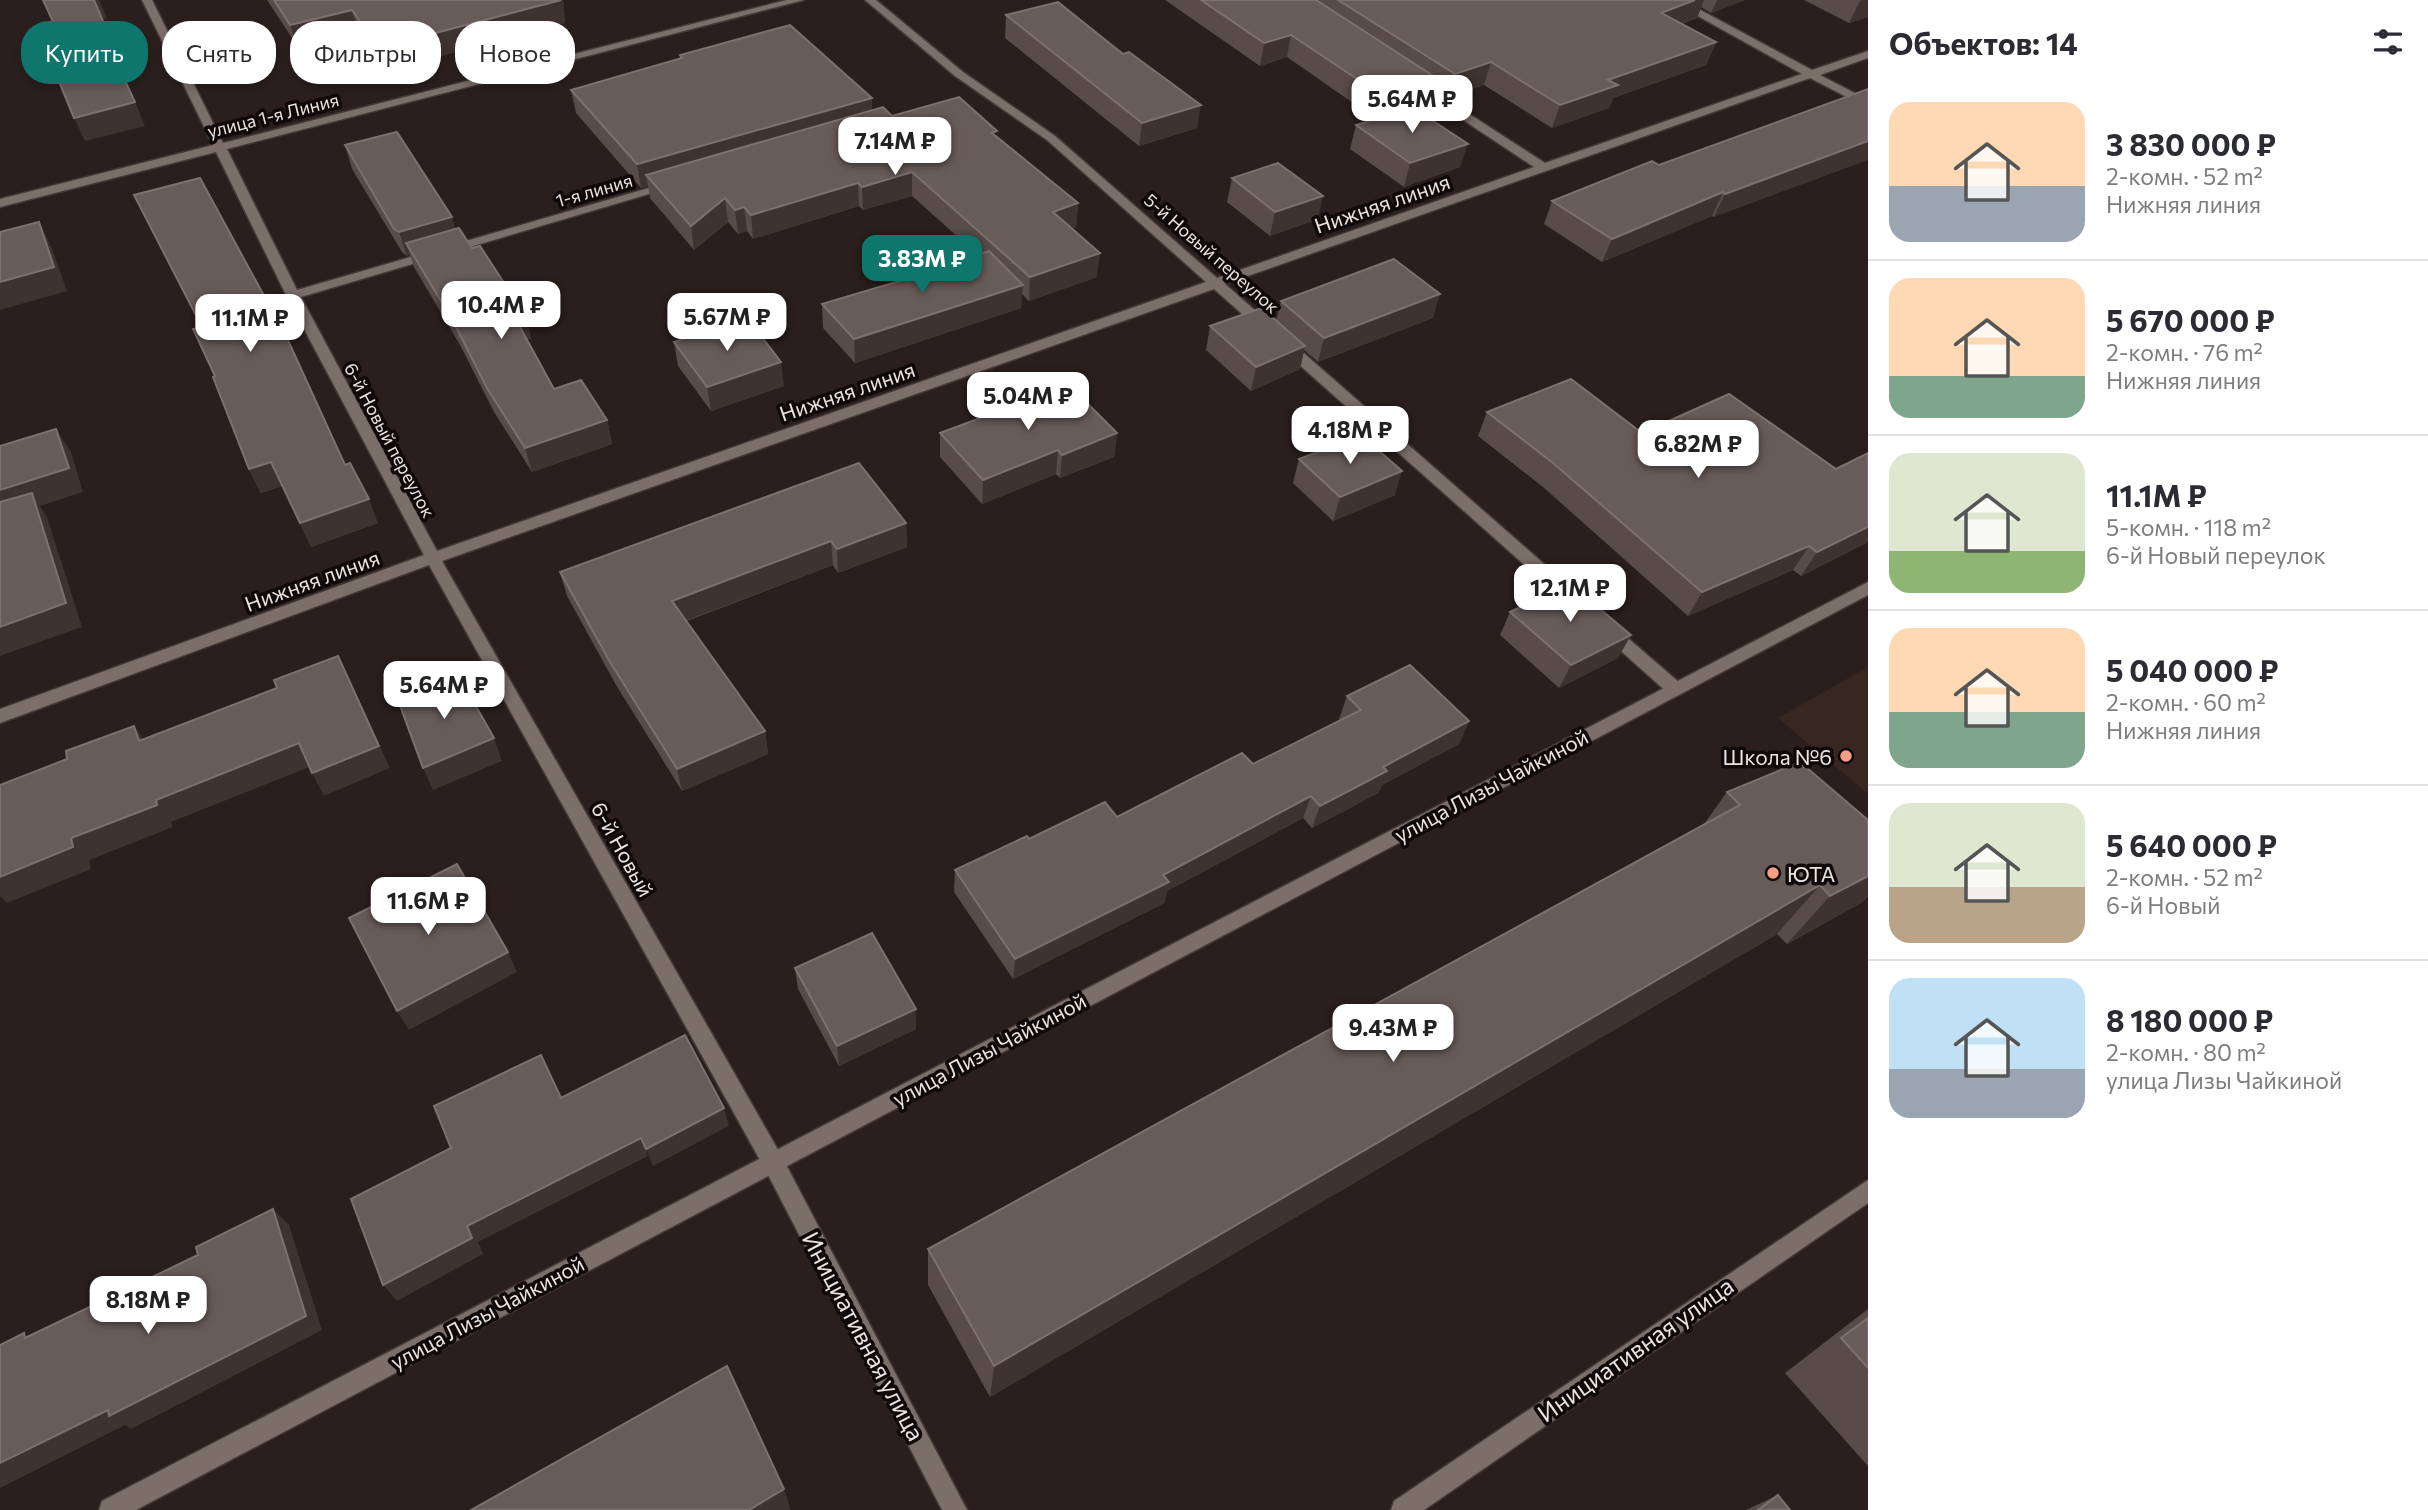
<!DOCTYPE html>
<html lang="ru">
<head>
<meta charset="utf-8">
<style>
  body { margin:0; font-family:Commissioner,sans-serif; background:#f7f7f7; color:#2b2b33; height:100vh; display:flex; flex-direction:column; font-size:26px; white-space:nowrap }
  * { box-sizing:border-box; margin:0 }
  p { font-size:23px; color:#7c7c81 }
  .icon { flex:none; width:38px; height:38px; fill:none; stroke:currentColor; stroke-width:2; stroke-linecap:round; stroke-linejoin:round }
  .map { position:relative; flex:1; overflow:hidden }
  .drawer { display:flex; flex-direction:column; background:#fff; width:560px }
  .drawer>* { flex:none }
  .banner { position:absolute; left:21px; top:21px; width:665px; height:63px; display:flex; gap:14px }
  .price { position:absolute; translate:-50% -60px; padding:0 16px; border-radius:14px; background:#fff; color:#222; font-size:23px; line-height:46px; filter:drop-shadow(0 2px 4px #0008) }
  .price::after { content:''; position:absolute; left:50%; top:42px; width:21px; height:16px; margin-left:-10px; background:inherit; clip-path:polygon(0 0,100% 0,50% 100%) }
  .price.on { background:#0f766e; color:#fff }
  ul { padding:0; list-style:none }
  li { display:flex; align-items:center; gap:21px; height:175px; padding:0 21px }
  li+li { border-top:2px solid #e1e1e2 }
  li span { display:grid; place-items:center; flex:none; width:196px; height:140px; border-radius:21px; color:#555 }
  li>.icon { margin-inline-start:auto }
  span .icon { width:84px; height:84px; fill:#fffc; stroke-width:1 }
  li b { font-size:30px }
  h2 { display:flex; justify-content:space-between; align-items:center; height:84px; padding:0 21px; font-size:30px }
  .tag { padding:0 24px; border-radius:28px; background:#fff; box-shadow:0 4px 10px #0003; font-size:24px; line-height:63px }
  .tag.on { background:#0f766e; color:#fff }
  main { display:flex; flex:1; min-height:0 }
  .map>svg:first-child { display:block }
  .built { fill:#382621 }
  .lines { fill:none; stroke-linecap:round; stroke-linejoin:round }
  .service-casing { stroke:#433936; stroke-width:3 }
  .minor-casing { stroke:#433936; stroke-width:3 }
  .secondary-casing { stroke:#433936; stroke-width:3 }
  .service { fill:#7c6e69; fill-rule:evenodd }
  .minor { fill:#7c6e69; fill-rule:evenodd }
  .secondary { fill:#7c6e69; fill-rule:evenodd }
  .wall { fill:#584b48 }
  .shaded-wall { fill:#3f3330 }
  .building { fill:#685c59; stroke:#7c716e; stroke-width:2 }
  .poi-dot { fill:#f39f86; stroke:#0f0a09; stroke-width:2.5 }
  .labels { text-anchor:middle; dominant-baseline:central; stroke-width:7; stroke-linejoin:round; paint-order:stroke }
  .far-street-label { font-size:18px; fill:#ebe3e1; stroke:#0f0a09 }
  .street-label { font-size:21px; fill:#ebe3e1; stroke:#0f0a09 }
  .poi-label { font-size:21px; fill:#ebe3e1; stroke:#0f0a09; text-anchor:end }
  .near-street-label { font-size:24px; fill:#ebe3e1; stroke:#0f0a09 }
</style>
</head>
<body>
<main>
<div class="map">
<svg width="1868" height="1510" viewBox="0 0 1868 1510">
  <rect width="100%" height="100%" fill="#2a1f1c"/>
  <path class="built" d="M1868 667V794L1778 718Z"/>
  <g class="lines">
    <g class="service-casing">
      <g id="service">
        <path d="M773 1152 781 1155 967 1510H942L765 1169 762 1162 765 1155Z"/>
        <path d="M1868 1180V1203L1424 1510H1391L1394 1501Z"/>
      </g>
    </g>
    <g class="minor-casing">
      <g id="minor">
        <path d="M142 0H152L223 143 787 0H804L227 149 297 290 666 183 676 186 301 297 437 551 1206 282 1047 140 955 76 865 0H876L963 72 1055 136 1217 278 1534 167 1412 86V82H1420L1545 163 1802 74 1669 0H1682L1812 70 1868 51V58L1820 75 1868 100V108L1810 78 1225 284 1584 599 1586 603 1584 607H1572L1214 289 442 561 781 1155 784 1162 781 1169 773 1172 765 1169 429 565 0 723V709L424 555 286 295 216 152 0 207V199L213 145Z"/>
        <path d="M1609 625 1615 627 1681 684 1683 689 1681 694H1669L1603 635 1601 631 1603 627Z"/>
      </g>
    </g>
    <g class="secondary-casing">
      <path id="secondary" d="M1868 582V595L136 1510H99L102 1501Z"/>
    </g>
    <use href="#service" class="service"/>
    <use href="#minor" class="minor"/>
    <use href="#secondary" class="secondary"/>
  </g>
  <g class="wall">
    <path d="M267 0H563L565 23 384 71 359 33 298 47Z"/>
    <path d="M1165 0H1745L1711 13 1701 7 1697 18 1682 24 1716 42 1706 65 1613 98 1609 108 1552 128 1484 85 1448 97 1436 89 1432 102 1414 108 1460 167 1404 187 1350 149 1356 125 1376 119 1287 57 1260 66Z"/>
    <path d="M1804 0H1868V17L1849 23Z"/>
    <path d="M1006 15 1197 128 1139 146 1005 38Z"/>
    <path d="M680 55 892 116 997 136 1078 203 1076 227 1072 228 1097 277 1029 301 1022 294 1021 308 855 363 823 328 822 304 940 269 978 255 912 196 863 210 859 206 753 239 747 231 738 234 728 222 694 250 650 198 648 186 641 188 576 113 571 90 680 59Z"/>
    <path d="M1868 89 1714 217 1712 216 1602 262 1544 224 1552 201 1659 165Z"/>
    <path d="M345 145 455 229 472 248 525 315 531 338 527 340 554 389 607 420 612 444 532 472 494 412 460 345 414 267 410 255 407 256 402 252 352 169Z"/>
    <path d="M1232 178 1318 219 1270 236 1227 202Z"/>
    <path d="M134 195 345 465 378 523 311 547 282 486 261 493 249 469 215 376 201 327Z"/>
    <path d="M1281 301 1433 318 1318 362 1304 350 1300 369 1251 391 1206 350 1210 326 1276 320Z"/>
    <path d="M674 342 784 386 711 411 678 366Z"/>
    <path d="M1487 412 1642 433 1836 469 1868 453V542L1801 576 1793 570 1688 616 1543 487 1478 436Z"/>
    <path d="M940 433H1117L1114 457 1060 478 1056 474 982 504 940 457Z"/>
    <path d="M1299 459 1395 495 1333 521 1293 483Z"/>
    <path d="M906 523 907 547 838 573 833 565 687 621 765 731 768 754 682 791 616 685 567 596 560 572Z"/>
    <path d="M1510 612 1618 658 1559 688 1500 635Z"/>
    <path d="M1347 696 1469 721 1459 744 1382 785 1378 793 1312 828 1303 818 1167 891 1164 903 1013 979 954 892 955 870 1029 839 1117 817 1253 764 1340 721 1339 719Z"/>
    <path d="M1727 792 1868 820V896L1861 903 1787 944 1777 934 990 1397 928 1285V1249L1704 824Z"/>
    <path d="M795 968 916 1009V1029L839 1066 798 989Z"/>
    <path d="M1868 1309V1466L1785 1373Z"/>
    <path d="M1778 1495 1790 1510H1746Z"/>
  </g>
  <g class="shaded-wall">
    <path d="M94 0H99L107 18 103 19 127 77 123 78 113 55Z"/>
    <path d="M563 0 565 23 384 71 378 48Z"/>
    <path d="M1695 0H1704L1697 18 1652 35 1661 13Z"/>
    <path d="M1717 0H1745L1711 13Z"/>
    <path d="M1862 0H1868V17L1849 23 1860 1Z"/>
    <path d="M352 10 359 33 298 47 290 25Z"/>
    <path d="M1291 35 1287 57 1260 66 1264 43Z"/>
    <path d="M1716 42 1706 65 1613 98 1609 108 1552 128 1560 105 1608 80Z"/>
    <path d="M1491 62 1484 85 1448 97 1455 74Z"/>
    <path d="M1438 79 1432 102 1378 120 1384 97Z"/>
    <path d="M872 98V121L646 175 648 186 641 188 637 164Z"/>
    <path d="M135 102 145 126 85 141 74 118Z"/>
    <path d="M1201 105 1197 128 1139 146 1142 123Z"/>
    <path d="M1868 141V160L1714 217 1725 194Z"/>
    <path d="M1468 144 1460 167 1404 187 1410 163Z"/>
    <path d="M912 172V196L863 210 862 187Z"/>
    <path d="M858 183 859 206 753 239 751 215Z"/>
    <path d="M1723 192 1712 216 1602 262 1612 239Z"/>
    <path d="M1323 196 1318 219 1270 236 1275 212Z"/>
    <path d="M725 198 728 222 694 250 691 226Z"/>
    <path d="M1078 203 1076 227 1052 235 1053 212Z"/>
    <path d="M744 207 747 231 738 234 735 210Z"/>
    <path d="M452 217 458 241 406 243 410 255 407 256 399 232Z"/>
    <path d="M39 222 51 246 67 291 0 310V282Z"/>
    <path d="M1100 253 1097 277 1029 301 1030 277Z"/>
    <path d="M1023 285 1021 308 855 363 854 339Z"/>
    <path d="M1440 294 1433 318 1318 362 1324 338Z"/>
    <path d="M525 315 531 338 521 342 515 318Z"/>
    <path d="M1305 346 1300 369 1251 391 1256 367Z"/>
    <path d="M781 362 784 386 711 411 707 387Z"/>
    <path d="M607 420 612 444 532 472 525 448Z"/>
    <path d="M56 429 71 452 83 492 40 506 47 517 82 627 0 656V490Z"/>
    <path d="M1117 433 1114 457 1060 478 1062 455Z"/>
    <path d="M1058 450 1056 474 982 504 983 480Z"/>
    <path d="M271 462 282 486 261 493 249 469Z"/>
    <path d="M1402 471 1395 495 1333 521 1340 497Z"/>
    <path d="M369 499 378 523 311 547 300 523Z"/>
    <path d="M906 523 907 547 838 573 837 549Z"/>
    <path d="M1868 527V542L1801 576 1817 552Z"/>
    <path d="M831 541 833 565 677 624 672 601Z"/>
    <path d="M1809 546 1793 570 1688 616 1702 592Z"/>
    <path d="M1631 635 1618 658 1559 688 1571 665Z"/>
    <path d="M338 656 390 768 324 796 312 773Z"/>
    <path d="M1469 721 1459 744 1382 785 1378 793 1312 828 1320 806 1383 767Z"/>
    <path d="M134 726 150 749 139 741Z"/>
    <path d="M765 731 768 754 682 791 677 769Z"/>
    <path d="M494 738 502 761 433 790 423 768Z"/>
    <path d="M299 743 312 766 171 822 173 827 89 860 91 869 7 903 0 896V877L71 838 156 800Z"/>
    <path d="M1311 796 1303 818 1167 891 1164 903 1013 979 1015 959 1163 875Z"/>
    <path d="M1868 876V896L1861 903 1787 944 1830 896Z"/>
    <path d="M1820 885 1777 934 990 1397 994 1366Z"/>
    <path d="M508 952 517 972 409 1030 397 1011Z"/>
    <path d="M916 1009V1029L839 1066 837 1046Z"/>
    <path d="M724 1108 729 1126 653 1166 646 1149Z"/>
    <path d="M641 1138 648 1156 478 1242 483 1254 397 1301 383 1285 467 1226Z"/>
    <path d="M273 1209 289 1225 322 1330 131 1429 125 1425 0 1488V1463Z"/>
    <path d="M784 1489 791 1510H749Z"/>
  </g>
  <g class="building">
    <path d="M43 0H94L117 54 113 55 135 102 74 118 44 45 62 41Z"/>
    <path d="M274 0H561L378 48 352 10 290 25Z"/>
    <path d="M1201 0H1316L1438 79 1384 97 1291 35 1264 43Z"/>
    <path d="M1338 0H1695L1661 13 1716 42 1608 80 1618 85 1560 105 1491 62 1455 74Z"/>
    <path d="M1058 2 1123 54 1129 52 1201 105 1142 123 1006 15Z"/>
    <path d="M790 25 872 98 637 164 571 90 682 58 680 55Z"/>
    <path d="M1868 89V141L1725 194 1723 192 1612 239 1552 201 1652 161 1659 165Z"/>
    <path d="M959 97 997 131 992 133 1078 203 1053 212 1100 253 1030 277 912 172 862 187 858 183 751 215 744 207 735 210 725 198 691 226 646 175 883 107 892 116Z"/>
    <path d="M1412 107 1468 144 1410 163 1356 125Z"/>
    <path d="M397 132 452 217 399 232 394 229 345 145Z"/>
    <path d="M1278 163 1323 196 1275 212 1232 178Z"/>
    <path d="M200 178 287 338 345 465 350 463 369 499 300 523 271 462 249 469 213 377 215 376 193 329 202 327 134 195Z"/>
    <path d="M39 222 54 267 0 282V232Z"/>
    <path d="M459 228 472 248 480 246 525 315 515 318 554 389 581 380 607 420 525 448 487 388 453 321 406 243Z"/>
    <path d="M989 251 1023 285 854 339 822 304 940 269Z"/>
    <path d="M1394 259 1440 294 1324 338 1281 301Z"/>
    <path d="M1262 308 1305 346 1256 367 1210 326Z"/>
    <path d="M749 320 781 362 707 387 674 342 733 323Z"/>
    <path d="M1571 379 1642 433 1729 394 1836 469 1868 453V527L1817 552 1809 546 1702 592 1553 463 1487 412Z"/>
    <path d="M1069 385 1117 433 1062 455 1058 450 983 480 940 433Z"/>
    <path d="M56 429 69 468 0 490V446Z"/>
    <path d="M1361 435 1402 471 1340 497 1299 459Z"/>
    <path d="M859 463 906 523 837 549 831 541 672 601 765 731 677 769 610 662 560 572Z"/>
    <path d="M32 493 66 603 0 627V502Z"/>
    <path d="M1569 583 1631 635 1571 665 1510 612Z"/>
    <path d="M338 656 379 746 312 773 299 743 156 800 157 805 71 838 73 847 0 877V785L67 759 66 751 134 726 139 741 277 688 274 680Z"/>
    <path d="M1410 665 1469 721 1383 767 1387 771 1320 806 1311 796 1163 875 1169 882 1015 959 955 870 1027 836 1029 839 1105 802 1117 817 1242 753 1253 764 1361 710 1347 696Z"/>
    <path d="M459 676 494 738 423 768 398 700Z"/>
    <path d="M1800 762 1868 820V876L1830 896 1820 885 994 1366 928 1249 1740 805 1727 792Z"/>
    <path d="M457 864 508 952 397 1011 349 918Z"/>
    <path d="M872 933 916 1009 837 1046 795 968Z"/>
    <path d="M685 1035 724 1108 646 1149 641 1138 467 1226 472 1238 383 1285 351 1199 451 1148 434 1106 541 1055 561 1098Z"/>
    <path d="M273 1209 306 1316 109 1416 108 1410 0 1463V1345L24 1333 25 1338 198 1255 196 1247Z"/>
    <path d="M1868 1318V1368L1841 1338Z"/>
    <path d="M727 1366 784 1489 749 1510H471Z"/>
    <path d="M1778 1495 1790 1510H1758Z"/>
  </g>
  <g class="poi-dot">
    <circle cx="1846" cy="756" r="7"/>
    <circle cx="1773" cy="873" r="7"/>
  </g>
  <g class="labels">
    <g class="far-street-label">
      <text transform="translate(273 115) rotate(-14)">улица 1-я Линия</text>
      <text transform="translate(594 190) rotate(-16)">1-я линия</text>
      <text transform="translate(1212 253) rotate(41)">5-й Новый переулок</text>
      <text transform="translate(390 440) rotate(62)">6-й Новый переулок</text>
    </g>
    <g class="street-label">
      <text transform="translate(1382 203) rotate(-19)">Нижняя линия</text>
      <text transform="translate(847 391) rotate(-19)">Нижняя линия</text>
      <text transform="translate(312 580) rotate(-20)">Нижняя линия</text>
      <text transform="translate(1491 785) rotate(-28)">улица Лизы Чайкиной</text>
      <text transform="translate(623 849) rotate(61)">6-й Новый</text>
      <text transform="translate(989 1049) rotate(-28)">улица Лизы Чайкиной</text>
      <text transform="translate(487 1312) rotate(-28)">улица Лизы Чайкиной</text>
    </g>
    <g class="poi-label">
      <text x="1832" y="756">Школа №6</text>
      <text x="1787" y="873" text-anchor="start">ЮТА</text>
    </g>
    <g class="near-street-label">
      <text transform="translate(864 1336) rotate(62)">Инициативная улица</text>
      <text transform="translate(1635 1349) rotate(-35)">Инициативная улица</text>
    </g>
  </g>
</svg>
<b class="price" style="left:1412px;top:135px">5.64M ₽</b>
<b class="price" style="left:895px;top:177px">7.14M ₽</b>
<b class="price on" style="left:922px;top:295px">3.83M ₽</b>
<b class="price" style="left:501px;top:341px">10.4M ₽</b>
<b class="price" style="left:727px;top:353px">5.67M ₽</b>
<b class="price" style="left:250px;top:354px">11.1M ₽</b>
<b class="price" style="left:1028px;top:432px">5.04M ₽</b>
<b class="price" style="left:1350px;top:466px">4.18M ₽</b>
<b class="price" style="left:1698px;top:480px">6.82M ₽</b>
<b class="price" style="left:1570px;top:624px">12.1M ₽</b>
<b class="price" style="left:444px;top:721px">5.64M ₽</b>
<b class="price" style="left:428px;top:937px">11.6M ₽</b>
<b class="price" style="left:1393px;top:1064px">9.43M ₽</b>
<b class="price" style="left:148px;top:1336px">8.18M ₽</b>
<div class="banner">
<a class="tag on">Купить</a>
<a class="tag">Снять</a>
<a class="tag">Фильтры</a>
<a class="tag">Новое</a>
</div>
</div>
<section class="drawer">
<h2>Объектов: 14<svg class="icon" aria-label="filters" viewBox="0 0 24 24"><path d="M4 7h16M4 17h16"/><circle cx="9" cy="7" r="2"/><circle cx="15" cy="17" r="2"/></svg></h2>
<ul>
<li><span style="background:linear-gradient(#ffd9b3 60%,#9aa5b1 0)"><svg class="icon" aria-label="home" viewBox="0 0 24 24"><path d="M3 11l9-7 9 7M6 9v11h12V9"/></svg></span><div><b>3 830 000 ₽</b><p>2-комн. · 52 m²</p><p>Нижняя линия</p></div></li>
<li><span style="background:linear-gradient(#ffd9b3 70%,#7fa58c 0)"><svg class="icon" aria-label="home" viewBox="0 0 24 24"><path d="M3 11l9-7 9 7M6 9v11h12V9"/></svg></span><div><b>5 670 000 ₽</b><p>2-комн. · 76 m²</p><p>Нижняя линия</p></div></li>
<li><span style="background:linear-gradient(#dfe7d0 70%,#8fb573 0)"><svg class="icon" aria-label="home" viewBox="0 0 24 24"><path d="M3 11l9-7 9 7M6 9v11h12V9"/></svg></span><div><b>11.1M ₽</b><p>5-комн. · 118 m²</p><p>6-й Новый переулок</p></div></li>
<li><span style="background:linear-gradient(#ffd9b3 60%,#7fa58c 0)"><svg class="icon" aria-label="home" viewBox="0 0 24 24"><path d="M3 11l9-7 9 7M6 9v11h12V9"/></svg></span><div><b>5 040 000 ₽</b><p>2-комн. · 60 m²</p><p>Нижняя линия</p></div></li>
<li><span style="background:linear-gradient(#dfe7d0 60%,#b9a48a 0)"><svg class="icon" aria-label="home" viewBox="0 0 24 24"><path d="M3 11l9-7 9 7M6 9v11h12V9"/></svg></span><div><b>5 640 000 ₽</b><p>2-комн. · 52 m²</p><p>6-й Новый</p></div></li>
<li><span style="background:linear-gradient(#bfe0f5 65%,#9aa5b1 0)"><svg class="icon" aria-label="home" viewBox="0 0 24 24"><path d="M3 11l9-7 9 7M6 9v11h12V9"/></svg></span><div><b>8 180 000 ₽</b><p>2-комн. · 80 m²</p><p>улица Лизы Чайкиной</p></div></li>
</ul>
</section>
</main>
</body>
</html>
